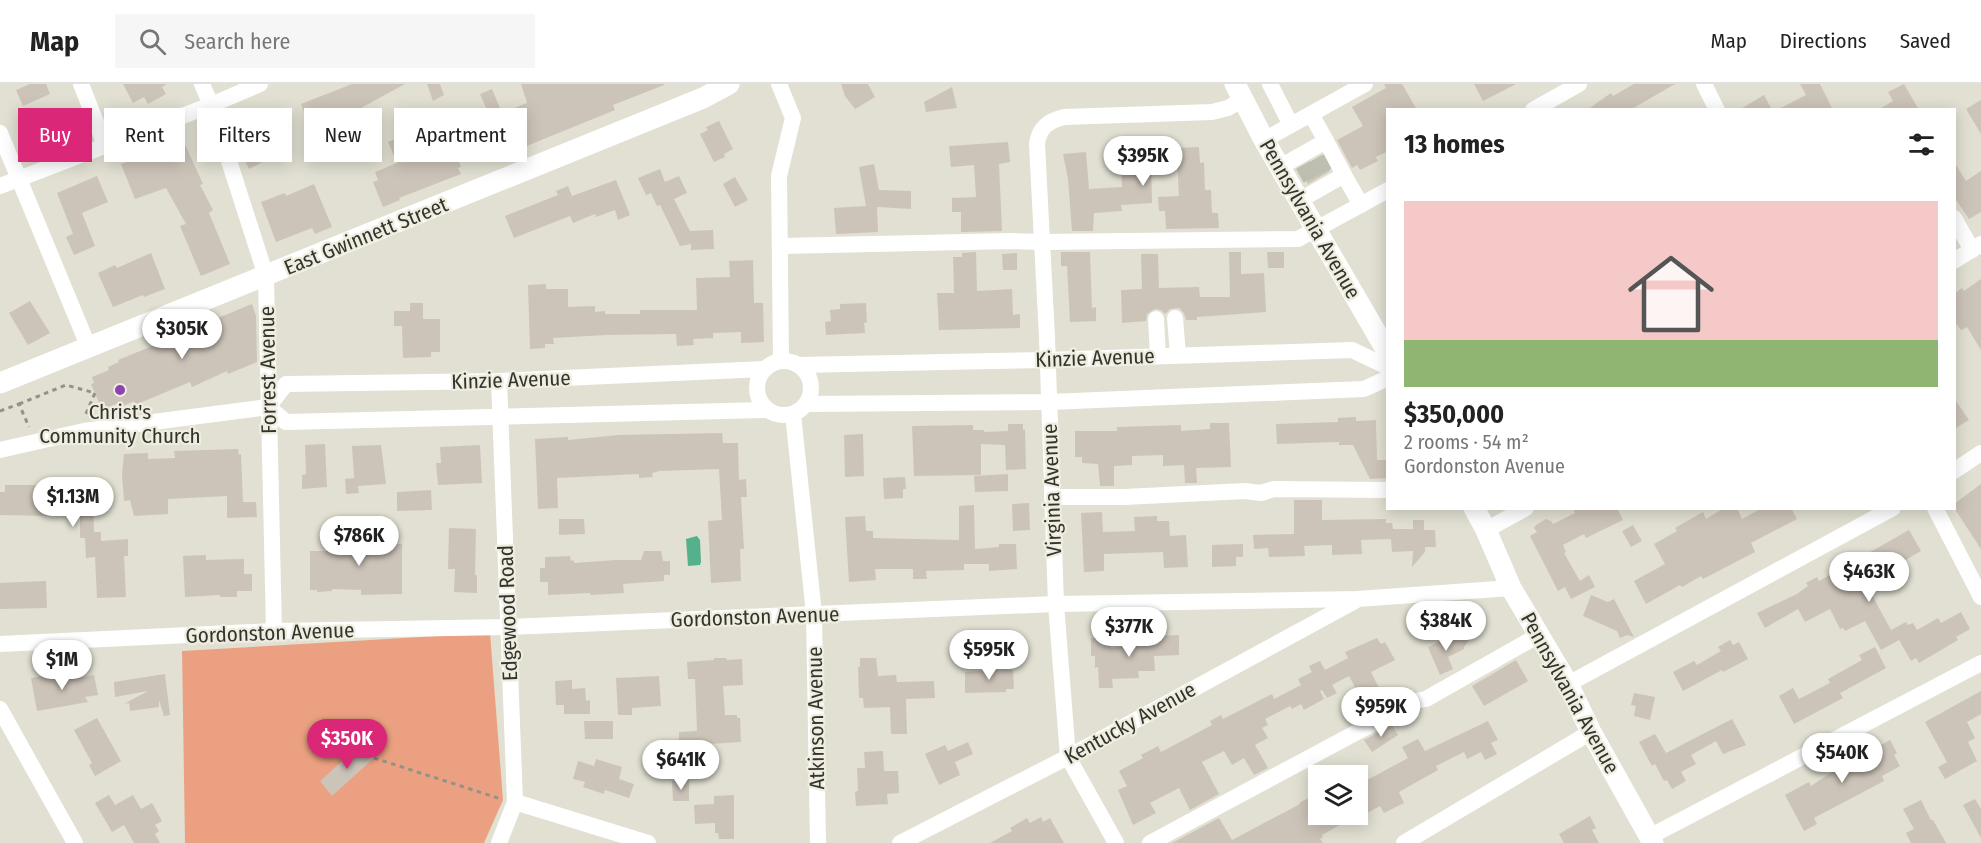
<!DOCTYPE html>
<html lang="en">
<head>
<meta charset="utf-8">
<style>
  body { margin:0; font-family:"Fira Sans Condensed",sans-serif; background:#f6f6f6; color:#222; height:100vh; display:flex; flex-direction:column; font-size:22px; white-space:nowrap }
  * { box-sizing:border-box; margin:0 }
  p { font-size:20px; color:#767676 }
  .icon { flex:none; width:33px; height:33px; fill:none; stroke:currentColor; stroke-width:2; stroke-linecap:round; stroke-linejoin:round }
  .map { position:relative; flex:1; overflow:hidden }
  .sheet { position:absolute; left:1386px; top:24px; width:570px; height:402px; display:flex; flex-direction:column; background:#fff; border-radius:0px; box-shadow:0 3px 15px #0003 }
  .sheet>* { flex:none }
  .guide { position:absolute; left:18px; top:24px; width:570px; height:54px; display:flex; gap:12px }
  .tools { position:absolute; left:1308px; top:681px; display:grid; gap:12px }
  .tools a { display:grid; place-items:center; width:60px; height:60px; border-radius:0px; background:#fff; box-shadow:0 3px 15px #0003; font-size:30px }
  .price { position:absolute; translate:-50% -51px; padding:0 14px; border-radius:21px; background:#fff; color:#222; font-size:20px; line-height:39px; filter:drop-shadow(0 2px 3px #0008) }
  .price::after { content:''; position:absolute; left:50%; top:36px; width:18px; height:14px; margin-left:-9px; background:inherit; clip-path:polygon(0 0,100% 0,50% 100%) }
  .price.current { background:#db2777; color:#fff }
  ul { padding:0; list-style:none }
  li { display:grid; align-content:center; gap:12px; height:318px; padding:0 18px }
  li span { display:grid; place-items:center; height:186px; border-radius:0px; color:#555 }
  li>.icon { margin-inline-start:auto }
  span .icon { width:108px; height:108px; fill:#fffc; stroke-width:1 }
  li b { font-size:26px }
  h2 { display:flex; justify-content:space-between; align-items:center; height:72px; padding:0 18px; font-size:26px }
  .tag { padding:0 21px; border-radius:0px; background:#fff; box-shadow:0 3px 15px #0003; font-size:21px; line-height:54px }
  .tag.current { background:#db2777; color:#fff }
  header { display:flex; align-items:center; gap:36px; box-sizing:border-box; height:84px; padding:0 30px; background:#fff; border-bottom:2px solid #e0e0e0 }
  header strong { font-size:28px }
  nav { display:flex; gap:33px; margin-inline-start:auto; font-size:21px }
  .search { width:420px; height:54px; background:#f6f6f6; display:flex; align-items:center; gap:15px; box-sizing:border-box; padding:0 21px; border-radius:0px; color:#767676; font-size:22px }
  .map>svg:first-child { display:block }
  .green { fill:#eba181 }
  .water { fill:#55b18b }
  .building { fill:#cdc4b9 }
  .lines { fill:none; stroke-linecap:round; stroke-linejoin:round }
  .minor-tunnel { stroke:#bebeb1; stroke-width:16; stroke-dasharray:16 8; stroke-linecap:butt }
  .path { stroke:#939288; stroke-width:3; stroke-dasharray:4.5 4.5; stroke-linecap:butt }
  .minor { stroke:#fff; stroke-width:16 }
  .major { stroke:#fff; stroke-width:21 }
  .poi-dot { fill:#8f41b2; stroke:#eeeddf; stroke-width:2 }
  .labels { text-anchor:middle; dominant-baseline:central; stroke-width:4.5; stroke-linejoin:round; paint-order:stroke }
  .street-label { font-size:21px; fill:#34342e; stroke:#eeeddf }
  .poi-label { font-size:21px; fill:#34342e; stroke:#eeeddf }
</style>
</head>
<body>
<header>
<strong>Map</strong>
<div class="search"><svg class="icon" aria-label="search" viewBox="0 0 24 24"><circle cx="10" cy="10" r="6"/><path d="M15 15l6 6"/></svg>Search here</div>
<nav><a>Map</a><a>Directions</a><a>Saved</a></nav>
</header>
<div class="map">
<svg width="1981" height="759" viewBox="0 0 1981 759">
  <rect width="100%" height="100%" fill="#e1e0d2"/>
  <path class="green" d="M490 549 503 716 484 759H185L182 567Z"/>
  <path class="water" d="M697 452 700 456 701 478 700 481 688 482 686 455Z"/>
  <g class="building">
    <path d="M30 0H46L50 10 23 22 16 6Z"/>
    <path d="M123 0H167L162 3 166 10 148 20 144 13 133 19Z"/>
    <path d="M352 0H405L359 25 340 31 339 28 308 39 301 20Z"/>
    <path d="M427 0H440L444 11 433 17Z"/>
    <path d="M521 0H664V1L613 21 615 26 517 66 512 55 509 56 508 53 504 55 500 46 496 48 480 10 492 5 502 29 527 19Z"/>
    <path d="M841 0H868L875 13 855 25 845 12Z"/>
    <path d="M1384 0H1402L1417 26H1388V67L1376 73 1378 77 1360 86 1357 81 1352 84 1337 56 1363 42 1352 23 1386 4Z"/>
    <path d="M1474 0H1516L1483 17Z"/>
    <path d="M1634 0H1675L1630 26H1587L1611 9 1613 12Z"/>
    <path d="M1800 0H1820L1833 26H1777L1806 11Z"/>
    <path d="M1904 0 1919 26H1878L1893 17 1888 8Z"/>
    <path d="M952 3 957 24 926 28 924 18Z"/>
    <path d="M1764 11 1772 26H1739Z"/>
    <path d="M1981 16V50L1966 25Z"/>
    <path d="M250 36 270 74 249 85 230 46Z"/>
    <path d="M719 37 733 65 724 70 725 73 714 78 700 50 708 46 706 43Z"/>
    <path d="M47 39 56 56 30 71 20 54Z"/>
    <path d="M446 50 451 60 458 58 463 71 457 73 461 83 458 84 461 90 399 114 400 116 383 123 373 98 378 96 375 88 397 79 388 58 400 53 405 66Z"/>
    <path d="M183 56 203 100 200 101 213 126 209 129 230 180 201 192 180 142 186 140 166 104 135 115 121 80 153 69Z"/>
    <path d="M1176 56V64L1199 63 1200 79 1204 78 1205 106H1211L1212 129H1218L1219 144 1166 145 1165 127H1159L1158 113 1179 112 1177 77 1151 78 1152 119 1121 121 1122 127 1094 129 1093 147H1072L1068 95 1063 70 1086 68 1089 105 1122 103 1121 61 1156 60V57Z"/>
    <path d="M1008 58 1010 78 999 80 1002 147 961 148V128H952V114L976 113 974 81 951 83 949 62Z"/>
    <path d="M1322 71 1330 87 1308 100 1300 84Z"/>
    <path d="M1954 78 1966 97 1981 87V128L1969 135 1954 113Z"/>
    <path d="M874 80 879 106 911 107V125L877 123 878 148 836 150 834 124 866 122 859 83Z"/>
    <path d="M660 85 665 98 679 92 687 109 674 115 690 147 713 146 714 165 691 166V160L680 162 660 121 657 122 651 109 646 111 638 94Z"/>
    <path d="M97 92 108 118 82 129 95 162 74 171 66 153 73 150 57 109Z"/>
    <path d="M735 93 748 116 735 123 723 100Z"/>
    <path d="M616 96 630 131 618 136 615 126 596 133 595 130 573 139 570 132 514 154 505 132 558 111 556 107 568 102 572 112Z"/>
    <path d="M314 100 332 143 315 150 312 144 276 158 261 118 285 109 286 112Z"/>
    <path d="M976 168 977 207 1012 205 1013 231 1020 230V244L939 246 937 209H954L953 173H962V169Z"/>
    <path d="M1061 168H1090L1092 224 1096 223V237L1070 238 1067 182H1061Z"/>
    <path d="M1229 168H1241V190L1264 189 1266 228 1197 233V236H1186L1184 229 1179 224 1170 225 1165 230 1161 226 1155 225 1147 230 1146 237 1122 239 1121 206 1142 205 1141 170H1158L1159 204 1199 203 1200 213H1230Z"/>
    <path d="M1267 168H1284V184H1268Z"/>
    <path d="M151 169 165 205 144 213 143 211 113 223 98 189 115 181 117 184Z"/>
    <path d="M1017 169V186H1003L1002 170Z"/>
    <path d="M753 176 754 219H763L764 258 741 259V248L713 249V254L693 255 694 261 677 262 676 250 606 251 553 254 554 260H545V264L530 265 528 201 546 200V205H568V223L595 222V228L605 227V230H640V226H697L696 194 730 193 729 177Z"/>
    <path d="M1981 195V266L1967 243 1961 246 1954 237V210L1962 204 1964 207Z"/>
    <path d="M30 217 50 249 28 261 9 229Z"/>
    <path d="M410 219H423V235H440V268H431V273L403 274 402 242H394V227H410Z"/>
    <path d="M866 219 867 238 864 239 865 249 826 251 825 238 831 237 830 226 840 225V220Z"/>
    <path d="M252 220 256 232 257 278 228 290 227 287 192 303 190 298 135 321 134 317 123 322 121 318 107 324H104L102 320 100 321 91 300 94 299 92 293 109 286 108 283 119 278 118 276 172 254 169 246 181 241 184 247 189 246Z"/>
    <path d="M1954 314 1969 336 1954 345Z"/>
    <path d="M1356 333V337L1376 336 1377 376H1388V394L1370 395 1353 361H1339V358L1277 360 1276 340 1338 338V334Z"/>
    <path d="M1210 339H1229L1231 383 1196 384 1197 399H1185L1184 381 1163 382V371L1132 372V381L1114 382V402H1100L1098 380 1082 379V373H1075V347H1117V343L1181 341V347L1210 345Z"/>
    <path d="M1008 340H1023V346H1025L1026 385 1006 386 1005 361 981 360V391L914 392 912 342 973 341V346H984V348L1008 347Z"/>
    <path d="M722 349 723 359H738L739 396 746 395 747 413H741L744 465H740L741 497 711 499 708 437 722 436 719 385 660 387 652 389 653 393 639 394V390L557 394 558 424 538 425 535 355 568 353V356L619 351Z"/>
    <path d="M863 350 864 392 845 393 844 351Z"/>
    <path d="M325 360 327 403 302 405V391L306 390 305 361Z"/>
    <path d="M381 361 386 400 358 402 359 409 346 410 345 395 354 394 352 362Z"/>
    <path d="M480 361 482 399 438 401 436 379H441L440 363Z"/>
    <path d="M238 365 239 371 241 370 243 418H256L257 433 227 434V412L168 415V430L134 432 130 416 124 417 122 390 124 370 148 369V375L175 374 174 367Z"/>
    <path d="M1008 390V407L975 408 974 392Z"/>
    <path d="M905 393 906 405H903V414L884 415 883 394Z"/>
    <path d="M82 399 83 414 93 413 94 448H101V457L128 455V472H124L126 513 97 514 95 473 86 474 85 454H80V430L50 431V432L0 431V408H5V401H54Z"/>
    <path d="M1981 400V465L1954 424V420Z"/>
    <path d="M431 406 432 426 397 427V408Z"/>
    <path d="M1294 416H1322V436L1386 435V439H1392L1393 445H1413V436H1424V446H1435L1436 463H1425V468L1412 483 1413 467 1392 468 1391 455 1361 456 1362 470 1332 471V461L1304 462 1305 472 1269 473 1268 464 1254 465 1253 451 1294 450Z"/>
    <path d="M1029 419 1030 446 1013 447 1012 420Z"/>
    <path d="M974 421 975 465 999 463V460H1016L1017 485 989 487V480H964V486L926 487 927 495H913V485H875L876 496 849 498 845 433 865 432 866 447H873V454L959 456V422Z"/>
    <path d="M1573 424H1617L1623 436 1586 454 1584 450 1563 461 1566 468 1564 469 1580 497 1589 491 1595 503 1571 515 1565 503 1558 507 1530 452 1537 448 1534 444 1536 441 1546 435 1551 437 1553 440 1575 429Z"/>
    <path d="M1724 424H1737L1742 435 1762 424H1791L1797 435 1751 459 1755 468 1703 495 1701 492 1682 503 1680 501 1646 520 1634 497 1665 480 1654 460 1677 447 1675 444 1703 428 1706 435Z"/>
    <path d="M1102 428 1103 448 1135 447 1134 433 1157 432V437H1169L1170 452 1186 451 1188 483 1164 484 1163 468 1104 470V487L1084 488 1081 429Z"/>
    <path d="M559 435H584L585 450 559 451Z"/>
    <path d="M351 441H371L372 460H402V510L361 511V506L332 505V507L317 508V506H310V467H351Z"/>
    <path d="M1633 441 1642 457 1631 463 1622 447Z"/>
    <path d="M449 444 476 445 475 491H477V509L454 508 455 485H448Z"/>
    <path d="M1909 446 1921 467 1886 487 1888 490 1867 502 1891 546 1906 538 1908 541 1913 539 1917 546 1938 534 1941 539 1961 528 1970 545 1956 553 1958 556 1919 579 1916 574 1911 577 1899 556 1881 566 1865 537 1845 547 1843 544 1840 545 1830 525 1805 538 1798 525 1765 544 1757 529 1797 510 1808 502 1806 499 1817 493 1819 497Z"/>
    <path d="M1243 460V473H1236V482L1212 483V461Z"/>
    <path d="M644 467H661L663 477H670V491H664V497L623 500 624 509 591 511 590 509 548 511V498H540V484H545V473L570 472 571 477 574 476V479L616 476H641Z"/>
    <path d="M206 471V476L244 475V490H252V507H237V513H220V511L185 513 183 472Z"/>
    <path d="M46 497 47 524 0 525V499Z"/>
    <path d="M1591 511 1608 518 1614 515 1634 553 1627 551 1620 554 1617 547 1583 532Z"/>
    <path d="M1457 549 1460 555 1469 556 1464 563V565L1448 573 1453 585 1440 591 1428 563Z"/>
    <path d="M1179 551V571L1154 572 1155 587H1138L1139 594 1112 595 1113 604H1099L1098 583 1095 584V572H1091V554L1111 553V564L1153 559V552Z"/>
    <path d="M1377 554 1381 560 1385 558 1395 576 1371 588 1379 604 1361 614 1349 592 1332 601 1337 609 1327 614 1322 606 1320 607 1324 615 1304 626 1301 620 1292 625 1290 622 1265 635 1268 641 1262 644 1268 654 1255 661 1268 684 1254 691 1244 674 1232 681 1224 667 1202 678 1219 710 1190 726 1179 704 1150 719 1156 729 1133 741 1118 706 1127 702 1119 687 1143 674 1141 671 1158 662 1161 668 1212 641 1210 637 1221 631 1223 635 1272 610 1274 615 1301 601 1298 595 1312 588 1309 582 1320 577 1325 586 1348 574 1345 568Z"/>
    <path d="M1730 556 1733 561 1739 558 1748 575 1723 588 1722 586 1683 607 1673 588 1694 577 1697 581 1721 567 1718 563Z"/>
    <path d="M1875 563 1886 584 1842 608 1840 609 1843 614 1794 640 1779 612 1793 604 1799 615 1830 599 1828 595 1862 576 1859 571Z"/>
    <path d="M714 574H726L727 576 742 575 743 601 723 602 725 631H737V634H740L741 658 679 662V648L697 647 695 595H688L687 578 714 576Z"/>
    <path d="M860 574H876L878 592 896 591 897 598 934 597 935 614 906 615 907 650H891L890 623 864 624 863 614H859L858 583H860Z"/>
    <path d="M1516 576 1528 597 1484 622 1472 602Z"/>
    <path d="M1006 585 1013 586 1014 605H1006V608L965 609V588Z"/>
    <path d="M77 589 78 594 94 591 98 611 85 613 88 618 37 627 31 594 52 590V594Z"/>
    <path d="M165 590 170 631 164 632 159 616V623L130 627 129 619 124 620 148 607 115 613 114 598Z"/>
    <path d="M659 592 661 622 632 624V631H618L616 594Z"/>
    <path d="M572 596V605L585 604 586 617 590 616V630H564V621H556L555 597Z"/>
    <path d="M1981 607V630L1967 638 1975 654 1968 658 1977 677 1945 695 1938 683 1947 678 1925 638Z"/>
    <path d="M1634 609 1655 613 1650 636 1634 632 1636 622 1631 621Z"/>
    <path d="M97 634 121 677 95 692 89 681 92 679 74 646Z"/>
    <path d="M1732 635 1746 661 1723 670 1716 657 1691 671 1696 680 1681 688 1686 697 1672 705 1667 696 1664 697 1655 680 1652 682 1639 658 1655 650 1666 669Z"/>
    <path d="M584 637H613V655H585Z"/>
    <path d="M1488 637 1498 656 1491 659 1497 670 1485 676 1481 668 1467 675 1464 668 1436 682 1438 686 1399 708 1404 719 1384 729 1380 722 1358 734V731L1322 751 1323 753 1320 755 1323 759H1172L1219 734 1232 756 1300 720 1299 719 1318 709V730H1358V701L1408 674 1402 663 1418 655 1425 667Z"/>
    <path d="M1392 641 1398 651 1372 668 1364 656Z"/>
    <path d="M1890 656 1897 669 1894 671 1900 682 1882 692 1884 697 1814 734 1817 740 1804 747 1785 711 1809 698 1811 702 1838 684Z"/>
    <path d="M968 658 973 670 955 678 960 691 939 701 925 670 945 661 948 667Z"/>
    <path d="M361 660 374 674 332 712 320 697Z"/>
    <path d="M655 664 676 670 672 687 651 681Z"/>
    <path d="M883 667 884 687H898L899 709 887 710 888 720 856 722 855 708 858 707 857 684H865L864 668Z"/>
    <path d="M596 675 622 683 619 695 634 700 629 714 605 706 604 710 583 703 585 698 573 695 578 677 594 682Z"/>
    <path d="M689 696V717H673L672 697Z"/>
    <path d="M109 711 115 721 133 711 141 725 152 719 162 737 155 741 159 747 155 750 160 759H134L124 741 112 748 95 719Z"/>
    <path d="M734 711V755H719L718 749H715V739L695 740 694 721 714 720V712Z"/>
    <path d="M1975 715 1981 725V754L1963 721Z"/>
    <path d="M1921 716 1931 736H1933L1946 759H1911L1906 749 1914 745 1903 725Z"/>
    <path d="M1590 732 1596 744 1592 746 1599 759H1564L1559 750Z"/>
    <path d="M1041 733 1043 738 1050 734 1064 759H990L1012 747 1010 744 1027 734 1030 739Z"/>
  </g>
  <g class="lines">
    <g class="minor-tunnel">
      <path d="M1317 74 1328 94"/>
      <path d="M1303 81 1314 101"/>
    </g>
    <g class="path">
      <path d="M19 320 66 301 95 309 85 332"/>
      <path d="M0 327 19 320 29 343"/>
      <path d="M374 674 501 715"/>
    </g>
    <g class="minor">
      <path d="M81 0 105 61"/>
      <path d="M202 0 211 21 266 192 274 547"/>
      <path d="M779 0 793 34 779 92 781 277"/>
      <path d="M1270 0 1291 41"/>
      <path d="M1704 0 1717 26"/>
      <path d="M1533 26 1579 0"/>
      <path d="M0 49 89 264"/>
      <path d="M1264 56 1365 0"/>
      <path d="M1326 57 1344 91"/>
      <path d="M1280 83 1326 57 1311 30"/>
      <path d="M0 102 211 21 260 0"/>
      <path d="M1300 116 1344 91 1361 121"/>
      <path d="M1954 134 1972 166"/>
      <path d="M780 162 1012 157 1042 158 1298 155 1388 106"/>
      <path d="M1954 177 1981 160"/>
      <path d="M1175 234 1178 271"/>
      <path d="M1156 235 1158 272"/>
      <circle cx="784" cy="304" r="27"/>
      <path d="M798 281 1047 276 1352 266 1388 283"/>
      <path d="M807 320 1049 318 1364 305 1388 294"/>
      <path d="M268 323 286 338 767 326"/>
      <path d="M793 330 814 530 818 759"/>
      <path d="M0 366 84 347 268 323 286 300 499 297 765 285"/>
      <path d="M1954 387 1981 369"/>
      <path d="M1052 413H1124L1245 407 1261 409 1274 405 1388 406"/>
      <path d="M1935 424 1981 513"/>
      <path d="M1486 446 1526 424"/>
      <path d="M0 560 274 547 509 543 1056 520 1357 515 1511 504"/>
      <path d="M1568 600 1893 424"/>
      <path d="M0 625 75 759"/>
      <path d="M515 718 648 759"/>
      <path d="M1649 753 1981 579"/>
      <path d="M499 759 515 718 499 297"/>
      <path d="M900 759 1068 673 1355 517"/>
      <path d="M1116 759 1068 673 1056 520 1047 254 1037 60C1039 44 1048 37 1064 33L1212 28 1228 24 1243 15"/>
      <path d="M1150 759 1415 617 1426 615 1539 551"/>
      <path d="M1404 759 1591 648"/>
    </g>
    <g class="major">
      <path d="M1235 0 1264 56 1388 269"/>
      <path d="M0 299 703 14 729 0"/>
      <path d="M1474 424 1486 446 1511 504 1568 600 1591 648 1653 759"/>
    </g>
  </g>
  <circle class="poi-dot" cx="120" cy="306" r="6"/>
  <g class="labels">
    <g class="street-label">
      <text transform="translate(1310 135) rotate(60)">Pennsylvania Avenue</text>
      <text transform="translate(366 152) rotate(-22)">East Gwinnett Street</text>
      <text transform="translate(1095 274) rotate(-2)">Kinzie Avenue</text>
      <text transform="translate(268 286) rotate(-91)">Forrest Avenue</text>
      <text transform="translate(511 296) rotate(-2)">Kinzie Avenue</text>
      <text transform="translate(1052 406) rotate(-92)">Virginia Avenue</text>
      <text transform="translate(508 529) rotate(-92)">Edgewood Road</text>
      <text transform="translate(755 533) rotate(-2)">Gordonston Avenue</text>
      <text transform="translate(270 549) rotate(-2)">Gordonston Avenue</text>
      <text transform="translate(1570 609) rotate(61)">Pennsylvania Avenue</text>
      <text transform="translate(816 634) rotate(-91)">Atkinson Avenue</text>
      <text transform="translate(1130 639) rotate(-29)">Kentucky Avenue</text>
    </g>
    <g class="poi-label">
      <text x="120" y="328">Christ's<tspan x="120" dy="24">Community Church</tspan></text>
    </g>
  </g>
</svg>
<div class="tools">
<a><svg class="icon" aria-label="layers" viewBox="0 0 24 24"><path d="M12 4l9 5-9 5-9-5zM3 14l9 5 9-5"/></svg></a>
</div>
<b class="price" style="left:1143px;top:103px">$395K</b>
<b class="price" style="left:182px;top:276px">$305K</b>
<b class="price" style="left:73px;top:444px">$1.13M</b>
<b class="price" style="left:359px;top:483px">$786K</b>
<b class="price" style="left:1869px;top:519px">$463K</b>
<b class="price" style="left:1446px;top:568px">$384K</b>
<b class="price" style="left:1129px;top:574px">$377K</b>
<b class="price" style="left:989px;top:597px">$595K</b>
<b class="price" style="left:62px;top:607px">$1M</b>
<b class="price" style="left:1381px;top:654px">$959K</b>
<b class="price current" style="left:347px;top:686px">$350K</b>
<b class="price" style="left:1842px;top:700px">$540K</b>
<b class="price" style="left:681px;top:707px">$641K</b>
<div class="guide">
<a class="tag current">Buy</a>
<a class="tag">Rent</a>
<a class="tag">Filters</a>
<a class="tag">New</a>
<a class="tag">Apartment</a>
</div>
<section class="sheet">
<h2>13 homes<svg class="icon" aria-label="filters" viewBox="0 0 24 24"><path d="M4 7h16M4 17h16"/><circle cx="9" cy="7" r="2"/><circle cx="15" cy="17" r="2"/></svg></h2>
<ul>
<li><span style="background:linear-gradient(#f6c9c9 75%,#8fb573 0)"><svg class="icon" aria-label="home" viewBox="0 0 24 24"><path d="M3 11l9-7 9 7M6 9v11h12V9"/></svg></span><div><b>$350,000</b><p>2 rooms · 54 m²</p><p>Gordonston Avenue</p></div></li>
</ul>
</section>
</div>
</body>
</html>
